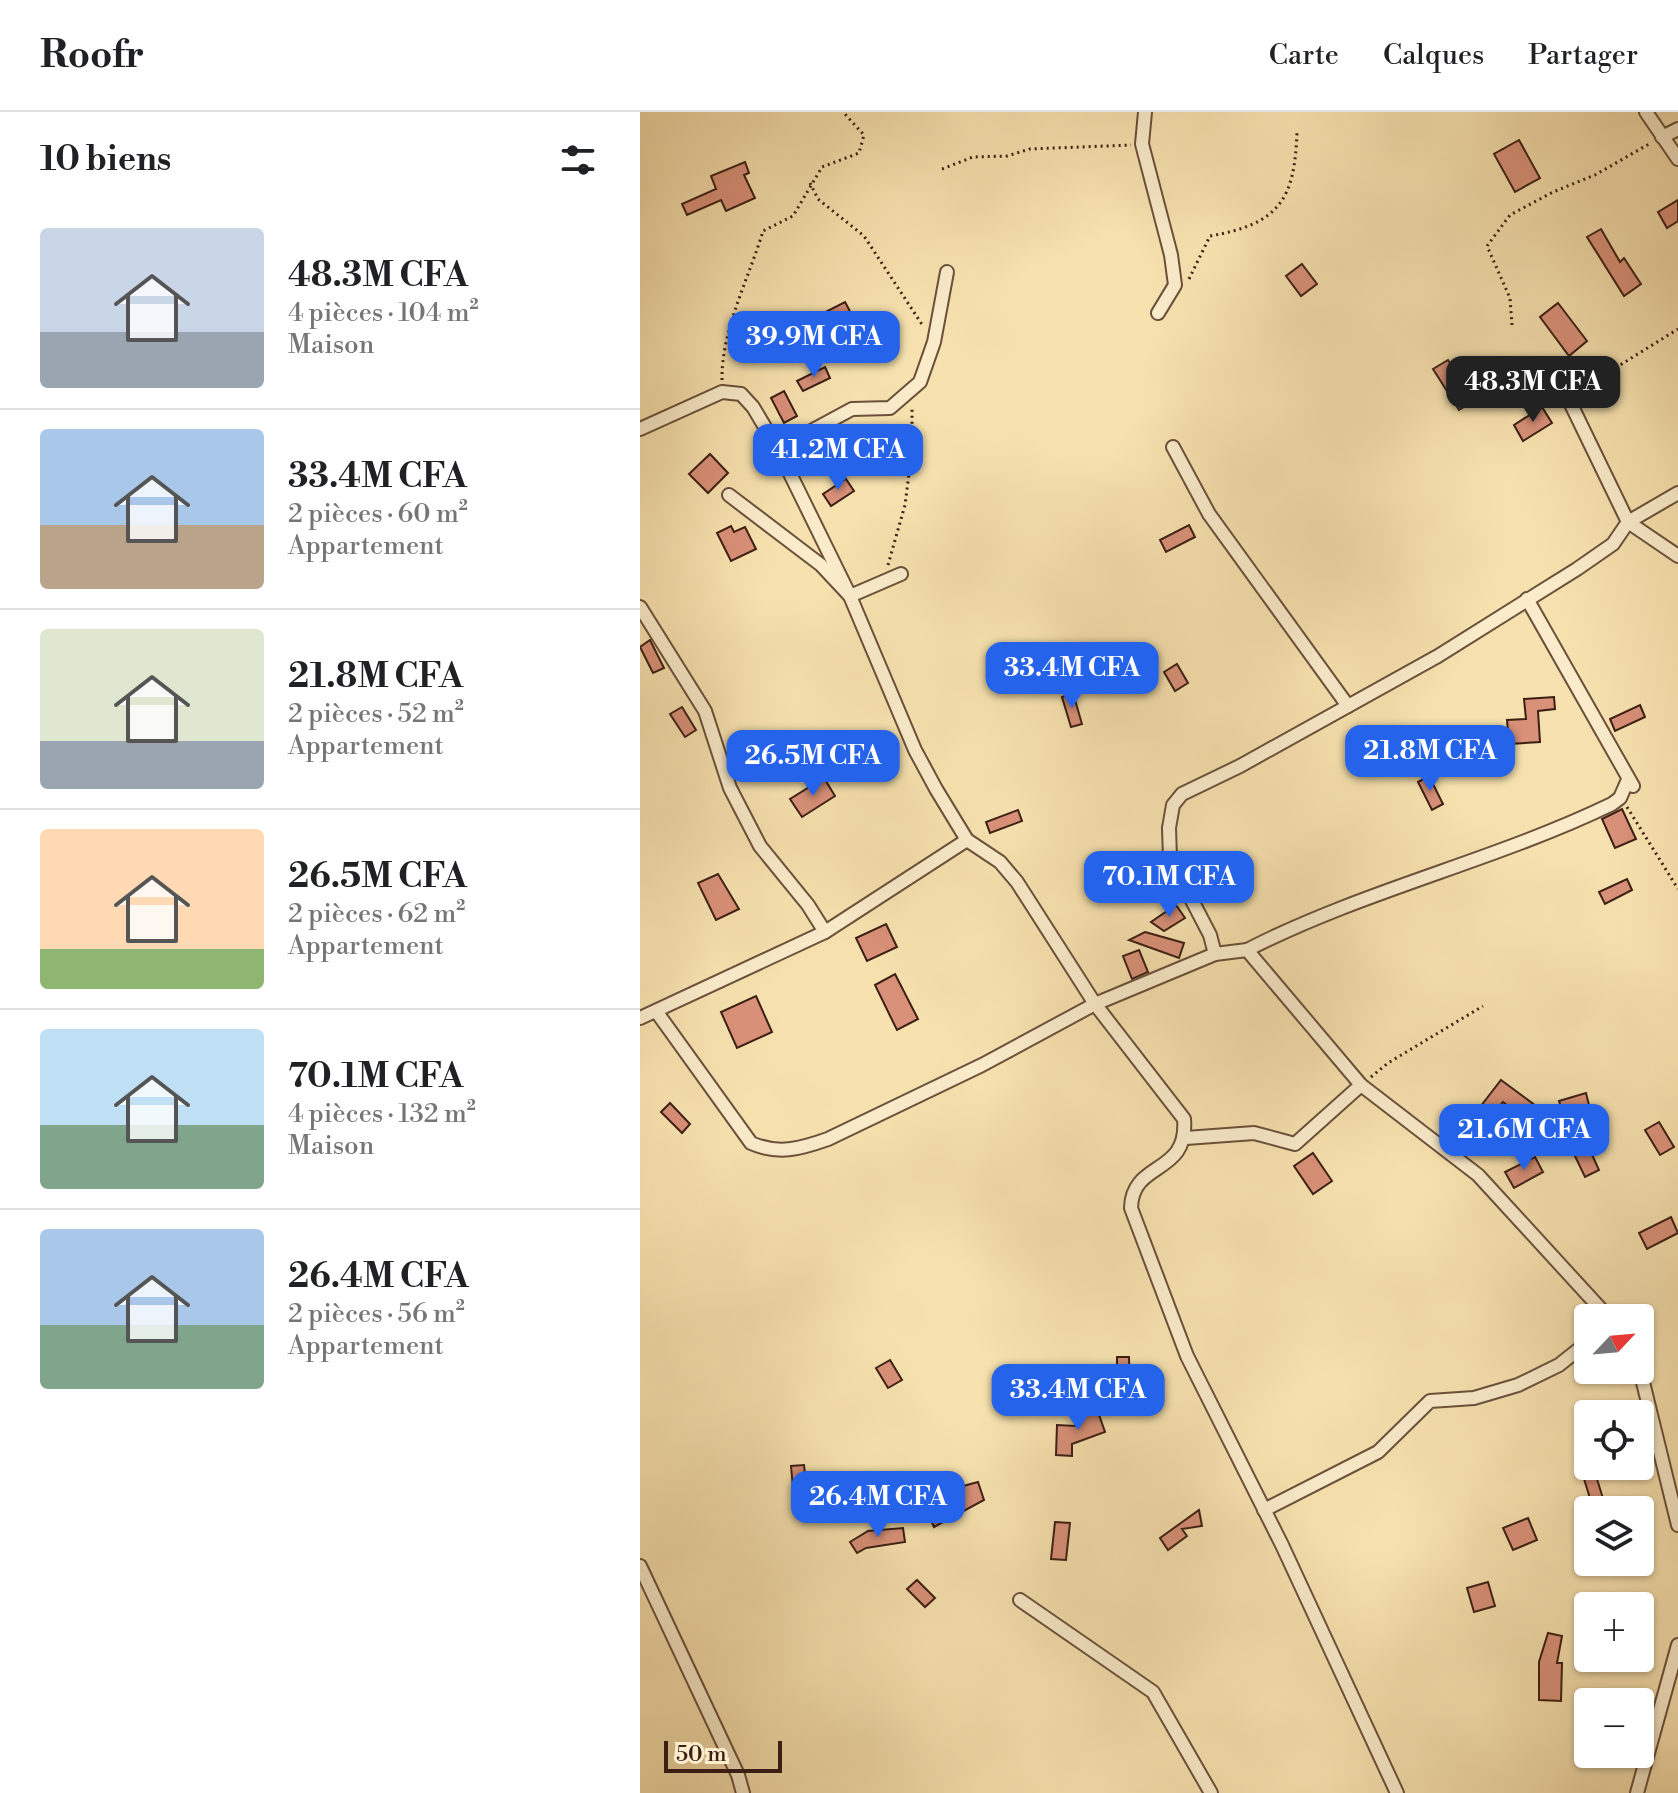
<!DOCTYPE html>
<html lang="fr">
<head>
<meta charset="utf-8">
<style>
  body { margin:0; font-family:"Libre Bodoni",serif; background:#f6f6f6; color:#202124; height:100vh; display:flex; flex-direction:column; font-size:30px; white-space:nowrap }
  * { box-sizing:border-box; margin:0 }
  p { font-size:26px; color:#757577 }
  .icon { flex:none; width:44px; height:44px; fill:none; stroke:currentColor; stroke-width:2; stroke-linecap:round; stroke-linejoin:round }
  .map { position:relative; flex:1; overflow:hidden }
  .panel { display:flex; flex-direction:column; background:#fff; width:640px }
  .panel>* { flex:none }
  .needle { width:52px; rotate:64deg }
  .tools { position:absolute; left:934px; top:1192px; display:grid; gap:16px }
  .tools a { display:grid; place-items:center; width:80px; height:80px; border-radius:8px; background:#fff; box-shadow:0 2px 6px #0004; font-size:40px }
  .scale { position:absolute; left:24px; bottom:20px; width:118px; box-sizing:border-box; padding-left:8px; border:4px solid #3c1f14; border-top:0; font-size:22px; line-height:28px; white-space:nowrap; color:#3c1f14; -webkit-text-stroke:6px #faeccb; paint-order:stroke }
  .price { position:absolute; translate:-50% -68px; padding:0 18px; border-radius:16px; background:#2563eb; color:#fff; font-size:26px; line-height:52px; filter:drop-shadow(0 2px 4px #0008) }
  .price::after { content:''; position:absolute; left:50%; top:48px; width:24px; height:18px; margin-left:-12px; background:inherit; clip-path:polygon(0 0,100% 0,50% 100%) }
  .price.selected { background:#222; color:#fff }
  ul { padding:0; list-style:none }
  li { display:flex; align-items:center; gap:24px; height:200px; padding:0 40px }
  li+li { border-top:2px solid #e0e0e0 }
  li span { display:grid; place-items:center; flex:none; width:224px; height:160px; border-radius:8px; color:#555 }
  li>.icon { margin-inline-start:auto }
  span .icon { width:96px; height:96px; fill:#fffc; stroke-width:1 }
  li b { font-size:34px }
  h2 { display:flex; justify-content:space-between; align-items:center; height:96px; padding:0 40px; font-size:34px }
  header { display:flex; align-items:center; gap:48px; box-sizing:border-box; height:112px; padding:0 40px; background:#fff; border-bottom:2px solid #e0e0e0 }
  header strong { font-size:38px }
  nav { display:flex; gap:44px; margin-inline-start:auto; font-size:28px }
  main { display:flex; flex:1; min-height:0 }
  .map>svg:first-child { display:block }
  .building { fill:#d99179; stroke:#3c1f14; stroke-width:2 }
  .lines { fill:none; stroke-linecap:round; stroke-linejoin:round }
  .minor-casing { stroke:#6b503b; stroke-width:16 }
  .path { stroke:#3c1f14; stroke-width:3; stroke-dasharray:2 4; stroke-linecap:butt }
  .minor { stroke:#faeccb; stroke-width:12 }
</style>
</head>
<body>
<header>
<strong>Roofr</strong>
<nav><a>Carte</a><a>Calques</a><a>Partager</a></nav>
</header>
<main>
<section class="panel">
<h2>10 biens<svg class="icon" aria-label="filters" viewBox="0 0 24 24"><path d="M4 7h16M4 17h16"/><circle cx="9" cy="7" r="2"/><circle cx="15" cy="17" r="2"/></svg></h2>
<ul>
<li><span style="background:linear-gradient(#c9d6e8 65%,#9aa5b1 0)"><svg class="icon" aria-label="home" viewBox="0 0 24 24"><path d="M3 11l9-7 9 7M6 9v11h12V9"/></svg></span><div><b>48.3M CFA</b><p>4 pièces · 104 m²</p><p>Maison</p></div></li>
<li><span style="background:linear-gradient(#a9c7e8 60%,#b9a48a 0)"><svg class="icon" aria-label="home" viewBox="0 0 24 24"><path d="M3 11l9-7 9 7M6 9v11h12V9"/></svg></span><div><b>33.4M CFA</b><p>2 pièces · 60 m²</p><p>Appartement</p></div></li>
<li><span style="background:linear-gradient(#dfe7d0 70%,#9aa5b1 0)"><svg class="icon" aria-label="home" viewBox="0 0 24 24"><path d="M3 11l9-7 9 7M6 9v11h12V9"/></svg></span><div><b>21.8M CFA</b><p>2 pièces · 52 m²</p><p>Appartement</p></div></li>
<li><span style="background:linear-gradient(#ffd9b3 75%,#8fb573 0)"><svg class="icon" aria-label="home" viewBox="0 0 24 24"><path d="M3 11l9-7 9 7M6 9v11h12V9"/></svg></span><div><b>26.5M CFA</b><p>2 pièces · 62 m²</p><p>Appartement</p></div></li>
<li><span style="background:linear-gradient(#bfe0f5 60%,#7fa58c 0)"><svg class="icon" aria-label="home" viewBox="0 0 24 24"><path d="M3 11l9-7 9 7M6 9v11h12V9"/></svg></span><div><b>70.1M CFA</b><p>4 pièces · 132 m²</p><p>Maison</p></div></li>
<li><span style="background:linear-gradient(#a9c7e8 60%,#7fa58c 0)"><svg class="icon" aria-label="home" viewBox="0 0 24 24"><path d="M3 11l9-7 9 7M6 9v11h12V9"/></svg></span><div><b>26.4M CFA</b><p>2 pièces · 56 m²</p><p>Appartement</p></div></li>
</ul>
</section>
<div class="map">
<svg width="1038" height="1681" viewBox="0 0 1038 1681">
  <rect width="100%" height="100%" fill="#f7e2af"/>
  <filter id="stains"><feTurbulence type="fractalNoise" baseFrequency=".0025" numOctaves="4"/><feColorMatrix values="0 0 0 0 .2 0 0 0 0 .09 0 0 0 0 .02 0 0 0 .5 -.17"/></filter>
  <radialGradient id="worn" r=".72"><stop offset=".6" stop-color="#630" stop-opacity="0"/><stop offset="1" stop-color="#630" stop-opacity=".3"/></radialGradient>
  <g class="building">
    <path d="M879 28 900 66 875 80 854 42Z"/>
    <path d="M105 50 109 61 104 63 115 86 86 99 81 88 47 103 42 92 76 77 71 64Z"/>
    <path d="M1038 88V109L1027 116 1018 100Z"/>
    <path d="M961 117 980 150 984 146 1001 172 984 184 947 125Z"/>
    <path d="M662 152 677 172 661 184 646 164Z"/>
    <path d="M205 190 212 203 169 226 162 212Z"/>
    <path d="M918 191 947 229 929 244 900 205Z"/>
    <path d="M808 248 822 270 833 263 845 282 819 298 793 257Z"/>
    <path d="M185 255 190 266 163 279 157 269Z"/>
    <path d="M144 279 157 304 144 311 131 286Z"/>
    <path d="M902 295 912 311 883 329 874 313Z"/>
    <path d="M70 342 88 361 68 381 49 362Z"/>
    <path d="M206 367 214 379 191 394 183 382Z"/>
    <path d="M549 413 555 425 526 440 520 428Z"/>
    <path d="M91 414 94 420 105 415 116 437 91 449 77 421Z"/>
    <path d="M10 528 24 556 13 561 0 535Z"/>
    <path d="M537 552 548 571 535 579 524 560Z"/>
    <path d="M433 581 442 612 431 615 422 585Z"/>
    <path d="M914 585 915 597 898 599 900 630 869 632 867 608 886 607 884 587Z"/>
    <path d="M1000 593 1005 605 975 619 970 607Z"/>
    <path d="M42 595 56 618 45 625 30 602Z"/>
    <path d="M789 664 803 692 792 698 778 670Z"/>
    <path d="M184 666 195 684 162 705 150 687Z"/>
    <path d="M982 697 996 727 975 736 962 707Z"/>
    <path d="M378 698 382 709 350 721 346 710Z"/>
    <path d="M78 762 99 797 76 808 58 771Z"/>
    <path d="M987 767 992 778 965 792 959 780Z"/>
    <path d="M536 793 545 806 524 819 511 810Z"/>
    <path d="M246 812 257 835 227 849 216 826Z"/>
    <path d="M505 820 544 831 539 846 489 828Z"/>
    <path d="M499 838 508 860 492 867 483 844Z"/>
    <path d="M255 862 278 907 257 918 235 873Z"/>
    <path d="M116 884 132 920 97 936 81 900Z"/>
    <path d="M861 968 896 994 885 1008 863 990 839 1021 827 1012Z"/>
    <path d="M946 981 950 997 924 1005 919 989Z"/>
    <path d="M30 991 50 1012 42 1021 21 1000Z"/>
    <path d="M1019 1010 1034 1035 1020 1043 1005 1018Z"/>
    <path d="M949 1036 959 1058 945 1065 934 1042Z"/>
    <path d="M673 1041 692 1069 673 1082 654 1054Z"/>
    <path d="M895 1045 903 1060 874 1076 865 1060Z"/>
    <path d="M1031 1105 1038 1121 1007 1137 999 1121Z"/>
    <path d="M477 1245H489L490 1280H477Z"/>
    <path d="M250 1248 262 1268 248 1276 236 1256Z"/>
    <path d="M457 1297 465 1320 432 1332V1344L416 1343 417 1313 436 1314 433 1305Z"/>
    <path d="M164 1353 168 1386 154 1387 151 1354Z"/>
    <path d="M940 1354H953L965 1393 953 1396Z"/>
    <path d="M338 1370 344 1388 294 1415 287 1400 315 1385 312 1377Z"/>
    <path d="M559 1398 562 1414 542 1417 547 1424 528 1438 520 1426Z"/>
    <path d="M888 1406 897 1428 873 1438 863 1416Z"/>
    <path d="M415 1410 430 1411 426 1448 411 1447Z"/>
    <path d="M263 1416 265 1430 226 1436 217 1441 210 1430 228 1419Z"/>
    <path d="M277 1468 295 1486 285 1495 267 1477Z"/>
    <path d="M848 1470 855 1494 834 1500 827 1476Z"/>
    <path d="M908 1521 922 1524 917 1551H922L921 1589 899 1588V1550Z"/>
  </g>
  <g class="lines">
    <g class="minor-casing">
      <g id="minor">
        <path d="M505 0 502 32 531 143 535 173 518 201"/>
        <path d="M1006 0 1038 47"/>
        <path d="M1022 25 1038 17"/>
        <path d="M928 286 988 410 1038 444"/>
        <path d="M0 317 82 280 101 282 113 295 138 337 210 484 275 638 296 677 327 728 360 750 377 770 455 892 544 1007C549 1064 492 1048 491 1096L547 1244 642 1433 757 1681"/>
        <path d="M533 335 569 402 708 594"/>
        <path d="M138 337 212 297 250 296 280 270 294 230 307 160"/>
        <path d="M89 383 181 453 210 484 261 462"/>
        <path d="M0 495 65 599 90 676 120 734 168 793 185 820"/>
        <path d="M607 838C724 778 854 749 972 692L980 686 987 670 993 674 887 487"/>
        <path d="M16 899 111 1031C138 1043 160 1037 188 1027L342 953 455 892 575 842"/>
        <path d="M0 906 185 820 327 728"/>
        <path d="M546 1026 614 1021 655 1032 721 973"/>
        <path d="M969 1206 838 1063 721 973 607 838 575 842 570 823 530 746 529 716 533 693 542 682 600 654 798 544 937 457 973 432 988 410 1038 381"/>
        <path d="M1000 1258 1038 1413"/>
        <path d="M624 1398 738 1340 790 1289 834 1286 878 1273 919 1253 948 1230"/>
        <path d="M0 1454 98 1663 103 1681"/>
        <path d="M380 1488 513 1580 571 1681"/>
        <path d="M997 1681 1038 1533"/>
      </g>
    </g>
    <g class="path">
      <path d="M302 57 333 45 367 44 390 37 491 33"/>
      <path d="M170 71 178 87 224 124 283 214"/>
      <path d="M549 167 570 124C639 112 655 88 657 19"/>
      <path d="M872 213 870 186 847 134 870 103 913 80 955 63 1009 32"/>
      <path d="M82 268C81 219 109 166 123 119L153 104 182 55 219 41 224 23 203 0"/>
      <path d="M940 278 1038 217"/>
      <path d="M248 453 265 393 272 338V296"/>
      <path d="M987 695 1038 777"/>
      <path d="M731 965 748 951 843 894"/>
    </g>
    <use href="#minor" class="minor"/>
  </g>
  <rect width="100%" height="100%" filter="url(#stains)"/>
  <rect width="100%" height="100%" fill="url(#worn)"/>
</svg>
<div class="tools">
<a><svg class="needle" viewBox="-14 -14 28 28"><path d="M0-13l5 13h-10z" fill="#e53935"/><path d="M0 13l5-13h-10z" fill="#757577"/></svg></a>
<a><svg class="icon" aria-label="locate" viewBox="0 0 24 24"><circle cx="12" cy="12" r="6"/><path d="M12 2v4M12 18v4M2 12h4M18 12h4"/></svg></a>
<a><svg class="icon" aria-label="layers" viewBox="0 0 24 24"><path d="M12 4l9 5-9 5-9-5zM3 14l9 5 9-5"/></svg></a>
<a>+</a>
<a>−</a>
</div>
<div class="scale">50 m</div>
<b class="price" style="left:174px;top:267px">39.9M CFA</b>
<b class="price selected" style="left:893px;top:312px">48.3M CFA</b>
<b class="price" style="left:198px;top:380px">41.2M CFA</b>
<b class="price" style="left:432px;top:598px">33.4M CFA</b>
<b class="price" style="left:790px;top:681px">21.8M CFA</b>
<b class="price" style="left:173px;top:686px">26.5M CFA</b>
<b class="price" style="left:529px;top:807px">70.1M CFA</b>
<b class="price" style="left:884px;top:1060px">21.6M CFA</b>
<b class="price" style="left:438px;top:1320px">33.4M CFA</b>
<b class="price" style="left:238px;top:1427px">26.4M CFA</b>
</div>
</main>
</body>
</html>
